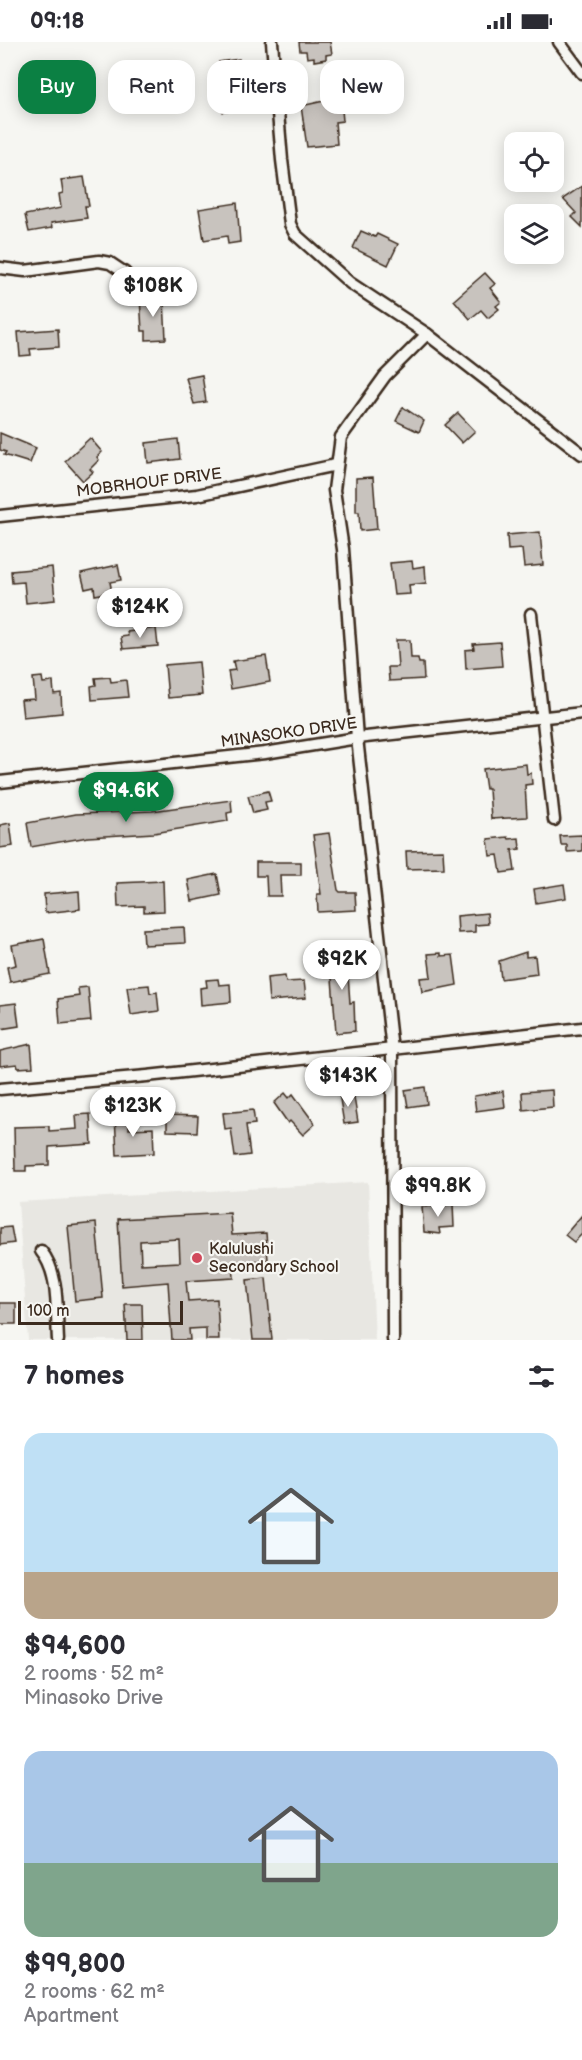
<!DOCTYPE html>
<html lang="en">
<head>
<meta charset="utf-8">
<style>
  body { margin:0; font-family:"Balsamiq Sans",sans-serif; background:#f7f7f7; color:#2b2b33; height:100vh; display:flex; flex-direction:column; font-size:22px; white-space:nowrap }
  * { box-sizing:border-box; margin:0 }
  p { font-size:20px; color:#7c7c81 }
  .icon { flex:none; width:33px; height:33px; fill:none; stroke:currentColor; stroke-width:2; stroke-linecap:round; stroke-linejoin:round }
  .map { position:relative; height:1298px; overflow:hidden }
  .sheet { display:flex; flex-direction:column; background:#fff; flex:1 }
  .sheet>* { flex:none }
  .banner { position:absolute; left:18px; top:18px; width:546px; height:54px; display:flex; gap:12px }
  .controls { position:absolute; left:504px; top:90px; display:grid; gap:12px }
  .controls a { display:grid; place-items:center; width:60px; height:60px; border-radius:12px; background:#fff; box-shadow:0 3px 15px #0003; font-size:30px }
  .scale { position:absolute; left:18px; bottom:15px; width:165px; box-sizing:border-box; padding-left:6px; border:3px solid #3b2a1e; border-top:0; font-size:16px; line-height:21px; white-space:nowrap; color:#3b2a1e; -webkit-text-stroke:4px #f6f6f2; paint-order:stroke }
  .price { position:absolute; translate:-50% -51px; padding:0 14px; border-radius:21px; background:#fff; color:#222; font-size:20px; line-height:39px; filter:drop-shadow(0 2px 3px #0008) }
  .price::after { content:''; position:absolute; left:50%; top:36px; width:18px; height:14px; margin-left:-9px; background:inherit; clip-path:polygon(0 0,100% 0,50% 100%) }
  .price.current { background:#0b8043; color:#fff }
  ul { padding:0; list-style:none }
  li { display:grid; align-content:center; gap:12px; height:318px; padding:0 24px }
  li span { display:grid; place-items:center; height:186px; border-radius:18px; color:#555 }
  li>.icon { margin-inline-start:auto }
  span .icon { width:108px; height:108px; fill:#fffc; stroke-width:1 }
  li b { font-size:26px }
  h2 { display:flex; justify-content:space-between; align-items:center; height:72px; padding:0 24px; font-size:26px }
  .tag { padding:0 21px; border-radius:18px; background:#fff; box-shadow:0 3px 15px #0003; font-size:21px; line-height:54px }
  .tag.current { background:#0b8043; color:#fff }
  .status { display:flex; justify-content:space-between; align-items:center; height:42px; padding:0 30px; background:#fff; direction:ltr }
  .status svg { height:16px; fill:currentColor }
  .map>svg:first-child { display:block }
  .built { fill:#e8e7e2 }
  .building { fill:#c8c3be; stroke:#3b2a1e; stroke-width:1.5; fill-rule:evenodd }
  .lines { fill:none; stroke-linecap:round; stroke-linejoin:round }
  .minor-casing { stroke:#3b2a1e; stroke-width:15 }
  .minor { stroke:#f6f6f2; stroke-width:10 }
  .poi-dot { fill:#d1495b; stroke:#f6f6f2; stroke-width:2 }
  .labels { text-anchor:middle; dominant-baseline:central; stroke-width:4.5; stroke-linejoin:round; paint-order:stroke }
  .street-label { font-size:16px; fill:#3b2a1e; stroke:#f6f6f2 }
  .poi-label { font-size:16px; fill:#3b2a1e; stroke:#f6f6f2; text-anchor:start }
</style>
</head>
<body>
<div class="status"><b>09:18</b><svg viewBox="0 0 49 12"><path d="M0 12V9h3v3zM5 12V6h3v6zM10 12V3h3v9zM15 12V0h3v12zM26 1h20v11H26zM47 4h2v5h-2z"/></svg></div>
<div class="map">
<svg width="582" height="1298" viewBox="0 0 582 1298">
  <rect width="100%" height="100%" fill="#f6f6f2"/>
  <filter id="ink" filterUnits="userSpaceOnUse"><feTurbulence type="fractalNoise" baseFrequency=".0167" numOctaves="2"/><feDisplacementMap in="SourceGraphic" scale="12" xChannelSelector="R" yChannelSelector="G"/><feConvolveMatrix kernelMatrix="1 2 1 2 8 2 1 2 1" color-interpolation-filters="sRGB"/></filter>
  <g filter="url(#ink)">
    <path class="built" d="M368 1140 375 1298H28L18 1160Z"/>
    <g class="building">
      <path d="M299 0H330L332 12 326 13V17L314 19V15L307 16 306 9H300Z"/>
      <path d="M239 17 248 67 223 70 219 20Z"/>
      <path d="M365 23H390L391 42 366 43Z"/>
      <path d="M54 28 76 35 65 69 43 61Z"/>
      <path d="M333 57 335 69 342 68 343 79 335 80 337 102 307 105 301 64Z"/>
      <path d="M84 135 89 164H85L87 176 51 181 52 186 29 190 25 173 61 166 59 152 63 151 61 138Z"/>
      <path d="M582 144V185L572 175 576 171 563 157Z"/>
      <path d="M237 161 240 200 228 202 227 194 204 198 199 167Z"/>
      <path d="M361 189 375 195 377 192 398 202 388 223 353 206Z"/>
      <path d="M485 231 495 242 490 246 501 260 496 264 499 267 488 276 481 268 470 277 454 258Z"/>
      <path d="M160 254 161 258H164L166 297 146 298V289H142L140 255Z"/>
      <path d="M58 287 59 305 30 307 31 313 20 314 18 290Z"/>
      <path d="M202 333 206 360 194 362 186 336Z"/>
      <path d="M403 365 424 379 419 390 396 379Z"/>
      <path d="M458 371 475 389 462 401 445 383Z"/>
      <path d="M0 391 36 406 30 421 4 413 6 410 0 408Z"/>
      <path d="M90 396 102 410 97 415 99 418 90 427 93 430 83 439 65 419Z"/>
      <path d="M178 397 180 417 148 421 146 401Z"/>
      <path d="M373 435 377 487 360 489 359 470H356V436Z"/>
      <path d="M540 490 543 523 524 525 522 507 508 508 507 493Z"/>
      <path d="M412 519 413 526 425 524 426 541 409 543 410 552 394 553 390 521Z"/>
      <path d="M118 523 121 538 110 540 112 550 95 553 94 545 85 547 81 531Z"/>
      <path d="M52 525 55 558 26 561 24 540 12 541 11 529Z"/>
      <path d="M156 586 158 604 123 607 121 595 128 594 127 590Z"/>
      <path d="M396 598H410L411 616H418L419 621H423L424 637 389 639 388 625H398Z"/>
      <path d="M500 600 502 624 466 627 465 608 474 607 473 602Z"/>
      <path d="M266 614 270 640 231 647 228 629 235 628 233 619Z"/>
      <path d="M199 620 202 653 168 656 165 623Z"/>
      <path d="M42 635 43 641 53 640 54 652 61 651 62 671 23 675 21 658 35 657 33 636Z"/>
      <path d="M110 635 111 640 126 638 128 655 92 658 91 644 96 643 95 636Z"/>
      <path d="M526 722 527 732 531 731 532 742 525 743 527 775 491 777 489 747H486L483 727Z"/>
      <path d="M268 749 271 759 265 760 267 768 253 771 248 754Z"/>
      <path d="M231 758 232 770 227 771 228 779 154 791 88 795 31 805 27 781 76 772 152 769Z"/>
      <path d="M10 781 13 804 0 806V783Z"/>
      <path d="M329 791 338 848 340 850H355L356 868 318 870 317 852H321L313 793Z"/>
      <path d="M582 793V809L567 810V803H561L560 794Z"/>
      <path d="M508 795 509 797 519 796 520 807 512 808 515 829 501 831 498 813 490 814 488 797Z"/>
      <path d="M443 808 444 826 407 827 406 809Z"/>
      <path d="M256 820H301V833H280L281 854H267L266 834H256Z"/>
      <path d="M217 832 221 853 192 859 188 838Z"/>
      <path d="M163 839 164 869 144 870V864L118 865 117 841Z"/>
      <path d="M564 842 566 856 536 861 534 847Z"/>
      <path d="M79 849 80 867 45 871 44 852Z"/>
      <path d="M487 871 488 882 475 883V890L458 891 457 874Z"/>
      <path d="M184 885 185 901 144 903 143 887Z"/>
      <path d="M44 897 50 932 10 940 7 925 16 923 12 903Z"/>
      <path d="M351 908 353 933H348L350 961 354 960 355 989 336 991 330 909Z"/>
      <path d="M526 910V915L535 914 537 932 501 937 499 919Z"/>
      <path d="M441 911V914L453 913 457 943 422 950 420 936 431 935 428 912Z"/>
      <path d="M285 934 286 940 304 939 306 956 269 959 267 936Z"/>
      <path d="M218 937 219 943 230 942 231 960 201 963 200 946 207 945 206 938Z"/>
      <path d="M149 943 150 951 157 950 159 969 131 973 127 945Z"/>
      <path d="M88 945 91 979 60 982 58 957 79 954 78 946Z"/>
      <path d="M16 961 19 984 0 987V963Z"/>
      <path d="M31 1002 33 1025 18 1026 17 1022 0 1024V1009Z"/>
      <path d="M425 1045 427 1062 408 1065 405 1048Z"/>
      <path d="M552 1048 553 1065 523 1068 522 1050Z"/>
      <path d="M353 1049 358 1080 344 1082 339 1051Z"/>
      <path d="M503 1049 505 1065 476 1069 474 1054Z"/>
      <path d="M285 1051 289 1056 293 1052 315 1082 303 1093 290 1079 288 1081 274 1061Z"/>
      <path d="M253 1068 255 1082 246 1083 250 1113 235 1115 231 1086 225 1087 223 1071Z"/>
      <path d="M90 1072 92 1102 49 1105V1123L26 1124V1129H15L14 1085 49 1084V1089L77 1087 76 1073Z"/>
      <path d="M129 1073V1087L153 1086 154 1111 117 1113 115 1074Z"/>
      <path d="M167 1073 198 1074 197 1090 167 1089Z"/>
      <path d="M453 1162 454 1185 439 1186 440 1192 424 1190 422 1165Z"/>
      <path d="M230 1171 232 1193 266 1191 268 1218 233 1220 234 1236 186 1239 188 1259 217 1257 219 1298H206V1286L189 1287 190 1298H172L168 1240 122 1244 118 1177ZM179 1197 180 1220 141 1222 140 1199Z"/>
      <path d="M582 1173V1192L574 1200 565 1193Z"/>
      <path d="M96 1181 103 1256 75 1259 68 1184Z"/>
      <path d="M11 1185 14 1201 0 1203V1186Z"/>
      <path d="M266 1236 272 1298H253L247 1238Z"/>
      <rect x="0" y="1261" width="16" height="21"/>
      <path d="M125 1262H142L143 1298H127Z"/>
    </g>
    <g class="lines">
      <g class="minor-casing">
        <g id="minor">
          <path d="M272 0 282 118 290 182 295 192 350 241 427 292"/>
          <path d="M559 0 582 31"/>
          <path d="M0 226 25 229 99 219 110 221 125 231"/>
          <path d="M0 474 197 453 336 423"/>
          <path d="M531 572 554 778"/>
          <path d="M0 740 265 711 357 696 582 671"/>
          <path d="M0 1047 147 1034 582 986"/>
          <path d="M41 1209C60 1232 56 1269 58 1298"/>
          <path d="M393 1298 392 1008 357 696 343 507 334 448 341 395 385 334 427 292 582 412"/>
        </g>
      </g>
      <use href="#minor" class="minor"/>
    </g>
  </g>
  <circle class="poi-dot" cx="197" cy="1216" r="6"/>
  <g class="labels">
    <g class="street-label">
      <text transform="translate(149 441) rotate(-7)">MOBRHOUF DRIVE</text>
      <text transform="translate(289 691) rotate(-8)">MINASOKO DRIVE</text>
    </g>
    <g class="poi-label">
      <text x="209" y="1207">Kalulushi<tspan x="209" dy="18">Secondary School</tspan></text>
    </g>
  </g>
</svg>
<div class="controls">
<a><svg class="icon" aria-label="locate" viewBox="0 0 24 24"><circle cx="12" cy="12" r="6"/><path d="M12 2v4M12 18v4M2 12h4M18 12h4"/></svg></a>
<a><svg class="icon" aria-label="layers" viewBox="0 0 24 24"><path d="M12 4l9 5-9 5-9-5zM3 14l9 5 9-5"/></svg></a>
</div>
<div class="scale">100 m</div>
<b class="price" style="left:153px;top:276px">$108K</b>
<b class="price" style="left:140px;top:597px">$124K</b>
<b class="price current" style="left:126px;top:781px">$94.6K</b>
<b class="price" style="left:342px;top:949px">$92K</b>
<b class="price" style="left:348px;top:1066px">$143K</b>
<b class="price" style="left:133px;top:1096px">$123K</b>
<b class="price" style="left:438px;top:1176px">$99.8K</b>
<div class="banner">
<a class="tag current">Buy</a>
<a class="tag">Rent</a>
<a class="tag">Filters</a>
<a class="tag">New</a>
</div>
</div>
<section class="sheet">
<h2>7 homes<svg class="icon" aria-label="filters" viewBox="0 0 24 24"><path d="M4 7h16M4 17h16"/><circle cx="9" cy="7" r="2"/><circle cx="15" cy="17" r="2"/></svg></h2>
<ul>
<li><span style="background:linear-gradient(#bfe0f5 75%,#b9a48a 0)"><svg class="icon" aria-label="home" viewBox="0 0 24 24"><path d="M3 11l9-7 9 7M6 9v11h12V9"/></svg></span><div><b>$94,600</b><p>2 rooms · 52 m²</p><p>Minasoko Drive</p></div></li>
<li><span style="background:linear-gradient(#a9c7e8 60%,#7fa58c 0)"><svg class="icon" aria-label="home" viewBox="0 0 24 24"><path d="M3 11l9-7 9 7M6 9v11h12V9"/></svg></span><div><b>$99,800</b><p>2 rooms · 62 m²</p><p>Apartment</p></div></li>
</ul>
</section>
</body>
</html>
